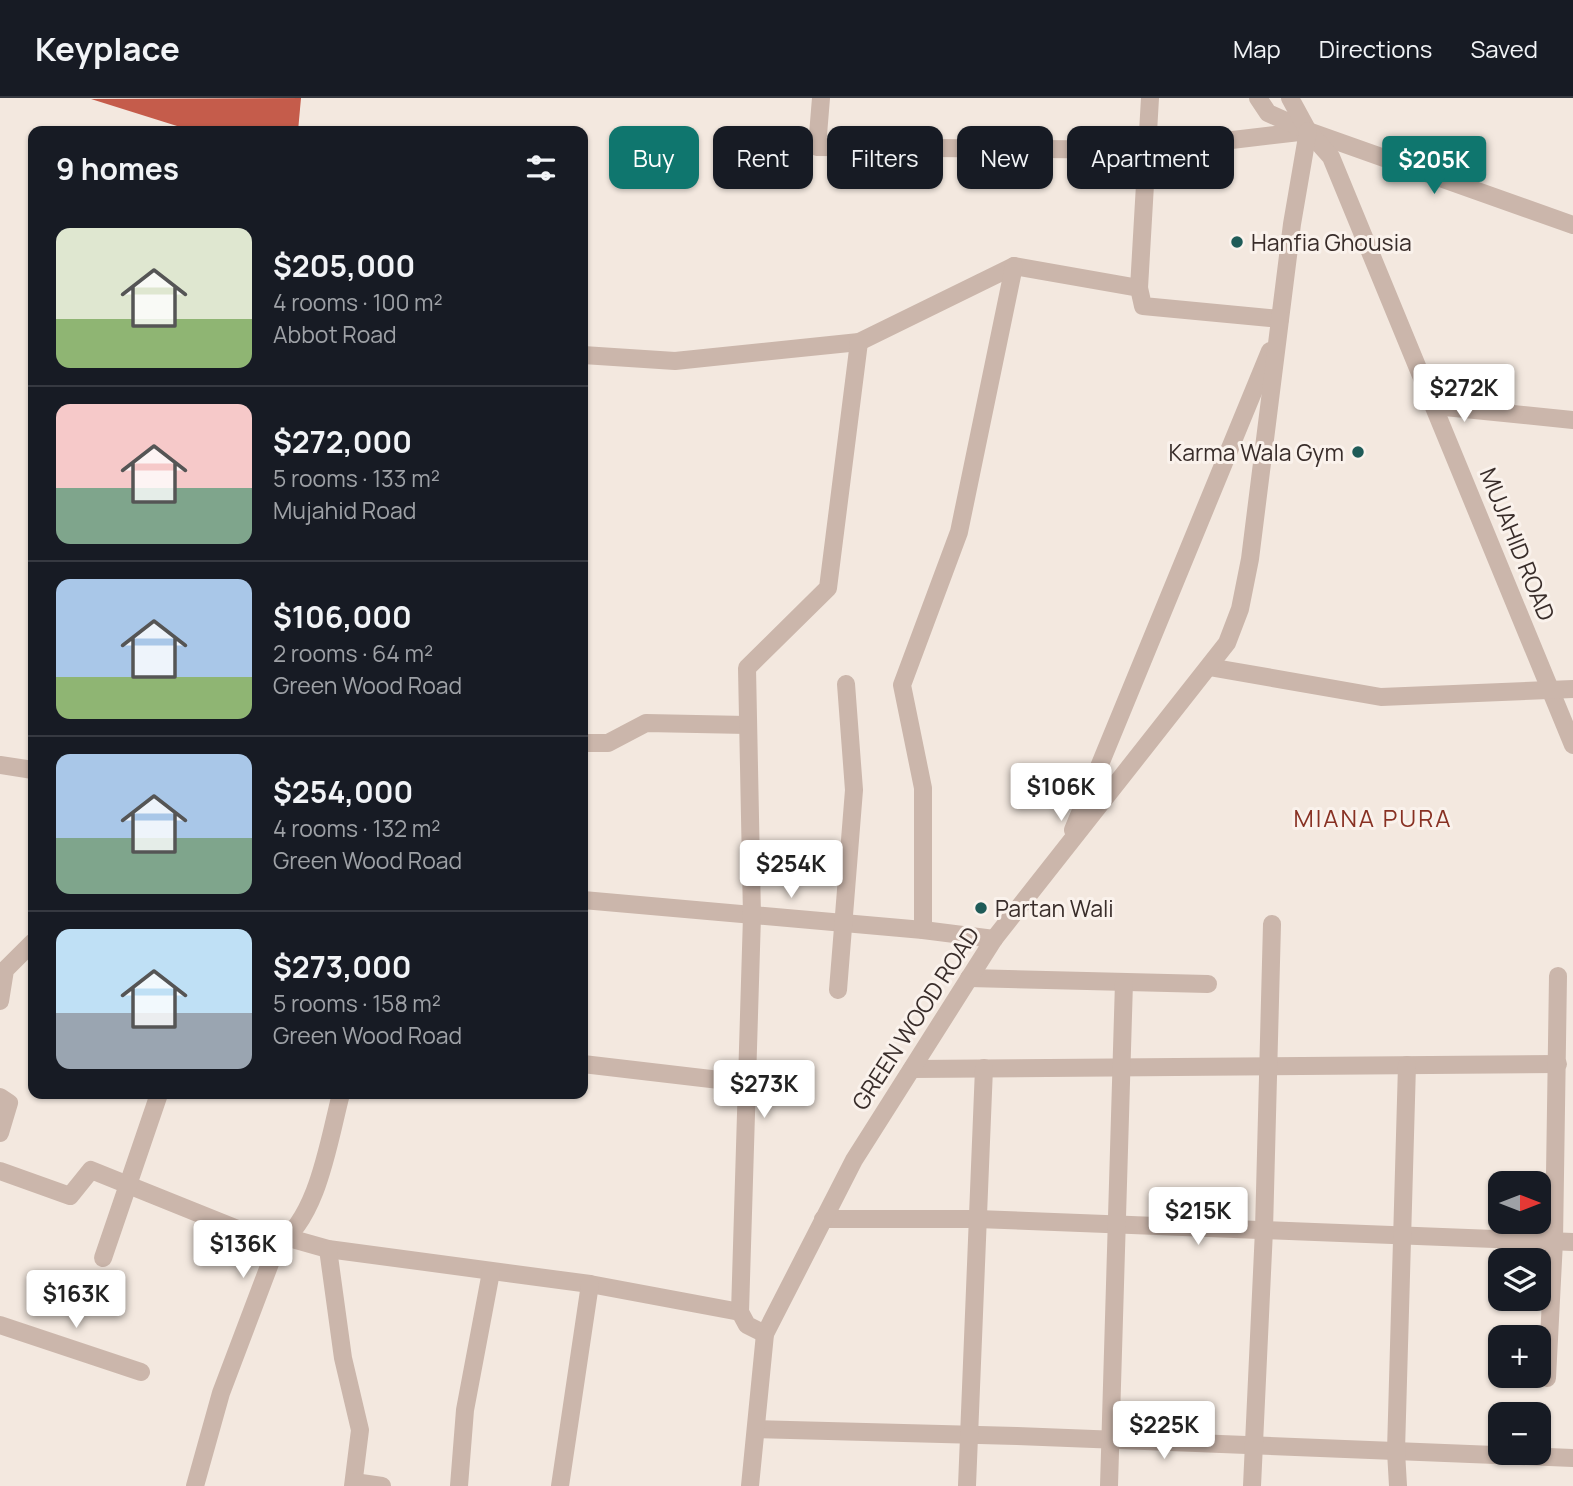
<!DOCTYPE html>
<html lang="en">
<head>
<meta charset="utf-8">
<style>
  body { margin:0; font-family:Manrope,sans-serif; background:#242831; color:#f1f3f6; height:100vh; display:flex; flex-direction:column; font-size:26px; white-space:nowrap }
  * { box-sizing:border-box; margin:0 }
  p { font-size:23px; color:#9ea1a6 }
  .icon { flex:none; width:38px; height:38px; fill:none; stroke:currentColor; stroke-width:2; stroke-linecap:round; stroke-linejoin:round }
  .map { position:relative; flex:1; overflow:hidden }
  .drawer { position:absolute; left:28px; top:28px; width:560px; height:973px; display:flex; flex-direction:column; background:#171b24; border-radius:14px; box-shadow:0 2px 5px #0004 }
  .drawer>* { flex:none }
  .top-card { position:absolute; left:609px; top:28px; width:665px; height:63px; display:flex; gap:14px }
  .needle { width:46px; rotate:90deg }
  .controls { position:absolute; left:1488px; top:1073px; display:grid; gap:14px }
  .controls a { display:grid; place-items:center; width:63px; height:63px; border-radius:14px; background:#171b24; box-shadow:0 2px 5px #0004; font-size:35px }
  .price { position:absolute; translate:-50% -60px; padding:0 16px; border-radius:7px; background:#fff; color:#222; font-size:23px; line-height:46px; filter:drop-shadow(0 2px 4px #0008) }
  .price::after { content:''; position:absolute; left:50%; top:42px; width:21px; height:16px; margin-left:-10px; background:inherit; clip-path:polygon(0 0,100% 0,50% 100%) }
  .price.on { background:#0f766e; color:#fff }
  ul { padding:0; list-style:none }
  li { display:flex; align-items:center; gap:21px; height:175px; padding:0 28px }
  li+li { border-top:2px solid #363941 }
  li span { display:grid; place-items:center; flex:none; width:196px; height:140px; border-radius:14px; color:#555 }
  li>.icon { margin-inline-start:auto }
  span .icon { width:84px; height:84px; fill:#fffc; stroke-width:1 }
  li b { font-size:30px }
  h2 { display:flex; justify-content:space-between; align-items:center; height:84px; padding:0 28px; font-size:30px }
  .pill { padding:0 24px; border-radius:14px; background:#171b24; box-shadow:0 2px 5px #0004; font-size:24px; line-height:63px }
  .pill.on { background:#0f766e; color:#fff }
  header { display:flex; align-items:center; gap:42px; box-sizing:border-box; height:98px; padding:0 35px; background:#171b24; border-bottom:2px solid #363941 }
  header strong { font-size:33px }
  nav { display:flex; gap:38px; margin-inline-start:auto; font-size:24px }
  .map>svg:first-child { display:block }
  .building { fill:#c55c4b }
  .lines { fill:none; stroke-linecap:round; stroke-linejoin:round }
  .minor { stroke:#cbb6ab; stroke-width:18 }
  .poi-dot { fill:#1f5b58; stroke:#faf2ec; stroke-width:2.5 }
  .labels { text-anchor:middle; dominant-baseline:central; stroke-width:6; stroke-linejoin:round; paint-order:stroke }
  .poi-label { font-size:23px; fill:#392d2a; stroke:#faf2ec; text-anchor:start }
  .street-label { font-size:23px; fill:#392d2a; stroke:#faf2ec }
  .neighbourhood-label { font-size:24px; letter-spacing:2px; fill:#883123; stroke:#faf2ec }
</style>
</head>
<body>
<header>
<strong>Keyplace</strong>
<nav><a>Map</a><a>Directions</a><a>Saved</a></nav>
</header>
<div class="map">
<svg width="1573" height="1388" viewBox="0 0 1573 1388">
  <rect width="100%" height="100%" fill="#f3e8df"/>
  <path class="building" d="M301 0 298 33H193L91 1Z"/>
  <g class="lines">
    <g class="minor">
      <path d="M821 0 817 49 1148 52 1308 33"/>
      <path d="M1258 0 1268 15 1308 33 1573 127"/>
      <path d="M1290 0 1308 33 1331 59 1573 647"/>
      <path d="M1139 190 1150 0"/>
      <path d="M583 257 675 263 859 244 1014 168 1139 190 1143 208 1280 221"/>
      <path d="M1435 308 1573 322"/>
      <path d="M1209 569 1381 599 1573 591"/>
      <path d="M583 645H608L646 625 747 627"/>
      <path d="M0 667 33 672"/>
      <path d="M1073 732 1270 253"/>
      <path d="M583 802 923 832 994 841"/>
      <path d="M923 832V690L902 587 959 434 1014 168"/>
      <path d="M969 880 1208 886"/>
      <path d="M838 892 854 692 846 586"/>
      <path d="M0 903 5 872 33 844"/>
      <path d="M583 966 745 985"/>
      <path d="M912 971 1558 966"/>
      <path d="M0 999 9 1005 0 1035"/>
      <path d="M0 1073 70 1098 91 1072 277 1147"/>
      <path d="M823 1121H977L1573 1144"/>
      <path d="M289 1140 328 1151 590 1186 740 1214"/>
      <path d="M328 1151 343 1260 360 1332 353 1388"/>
      <path d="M103 1160 159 996"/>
      <path d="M0 1227 141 1274"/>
      <path d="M765 1236 747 1227 740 1214 752 818 747 570 828 490 859 244"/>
      <path d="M1547 1280 1554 1143 1558 878"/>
      <path d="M756 1331 1017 1338 1573 1360"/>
      <path d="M354 1384 382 1388"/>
      <path d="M195 1388 221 1295 277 1147C318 1121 329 1041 341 996"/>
      <path d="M459 1388 465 1312 491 1174"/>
      <path d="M560 1388 590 1186"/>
      <path d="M750 1388 765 1236 854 1062 994 841 1227 545 1240 511 1250 461 1292 126 1308 33"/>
      <path d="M967 1388 984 970"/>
      <path d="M1109 1388 1124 884"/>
      <path d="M1252 1388 1264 1132 1272 826"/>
      <path d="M1398 1388 1396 1353 1407 967"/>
    </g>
  </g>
  <g class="poi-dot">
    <circle cx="1237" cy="144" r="7"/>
    <circle cx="1358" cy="354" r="7"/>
    <circle cx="981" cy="810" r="7"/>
  </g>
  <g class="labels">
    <g class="poi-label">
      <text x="1251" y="144">Hanfia Ghousia</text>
      <text x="1344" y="354" text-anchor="end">Karma Wala Gym</text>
      <text x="995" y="810">Partan Wali</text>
    </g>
    <g class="street-label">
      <text transform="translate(1518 446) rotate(68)">MUJAHID ROAD</text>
      <text transform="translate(915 920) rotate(-57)">GREEN WOOD ROAD</text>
    </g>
    <g class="neighbourhood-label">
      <text x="1373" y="719">MIANA PURA</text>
    </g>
  </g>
</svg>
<div class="controls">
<a><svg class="needle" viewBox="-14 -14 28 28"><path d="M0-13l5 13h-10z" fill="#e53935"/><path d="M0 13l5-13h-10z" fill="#9ea1a6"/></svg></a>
<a><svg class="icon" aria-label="layers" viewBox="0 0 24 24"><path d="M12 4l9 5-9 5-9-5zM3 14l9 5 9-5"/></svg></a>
<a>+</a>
<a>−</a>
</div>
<b class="price on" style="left:1434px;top:98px">$205K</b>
<b class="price" style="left:1464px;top:326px">$272K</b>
<b class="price" style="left:1061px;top:725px">$106K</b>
<b class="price" style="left:791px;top:802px">$254K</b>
<b class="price" style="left:764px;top:1022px">$273K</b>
<b class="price" style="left:1198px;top:1149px">$215K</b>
<b class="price" style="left:243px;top:1182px">$136K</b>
<b class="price" style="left:76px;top:1232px">$163K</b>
<b class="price" style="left:1164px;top:1363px">$225K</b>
<div class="top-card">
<a class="pill on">Buy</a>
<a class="pill">Rent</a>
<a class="pill">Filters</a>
<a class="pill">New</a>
<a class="pill">Apartment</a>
</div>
<section class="drawer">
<h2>9 homes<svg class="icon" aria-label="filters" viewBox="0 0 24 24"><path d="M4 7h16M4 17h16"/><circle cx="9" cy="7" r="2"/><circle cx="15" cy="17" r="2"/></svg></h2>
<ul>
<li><span style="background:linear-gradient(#dfe7d0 65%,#8fb573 0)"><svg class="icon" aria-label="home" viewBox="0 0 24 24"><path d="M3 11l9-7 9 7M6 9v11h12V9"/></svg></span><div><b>$205,000</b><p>4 rooms · 100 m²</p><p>Abbot Road</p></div></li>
<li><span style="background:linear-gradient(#f6c9c9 60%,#7fa58c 0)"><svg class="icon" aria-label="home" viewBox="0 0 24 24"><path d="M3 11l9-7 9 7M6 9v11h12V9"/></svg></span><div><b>$272,000</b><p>5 rooms · 133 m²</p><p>Mujahid Road</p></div></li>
<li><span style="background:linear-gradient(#a9c7e8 70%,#8fb573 0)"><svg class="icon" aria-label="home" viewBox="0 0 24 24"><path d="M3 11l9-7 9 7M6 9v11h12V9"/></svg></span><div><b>$106,000</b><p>2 rooms · 64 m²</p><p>Green Wood Road</p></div></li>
<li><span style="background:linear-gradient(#a9c7e8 60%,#7fa58c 0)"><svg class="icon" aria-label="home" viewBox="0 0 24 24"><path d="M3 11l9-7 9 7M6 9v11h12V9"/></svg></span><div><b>$254,000</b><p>4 rooms · 132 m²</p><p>Green Wood Road</p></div></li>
<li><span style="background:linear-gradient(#bfe0f5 60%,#9aa5b1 0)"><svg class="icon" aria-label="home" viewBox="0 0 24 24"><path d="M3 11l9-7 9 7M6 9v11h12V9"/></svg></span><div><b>$273,000</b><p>5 rooms · 158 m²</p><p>Green Wood Road</p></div></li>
</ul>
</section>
</div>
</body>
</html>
